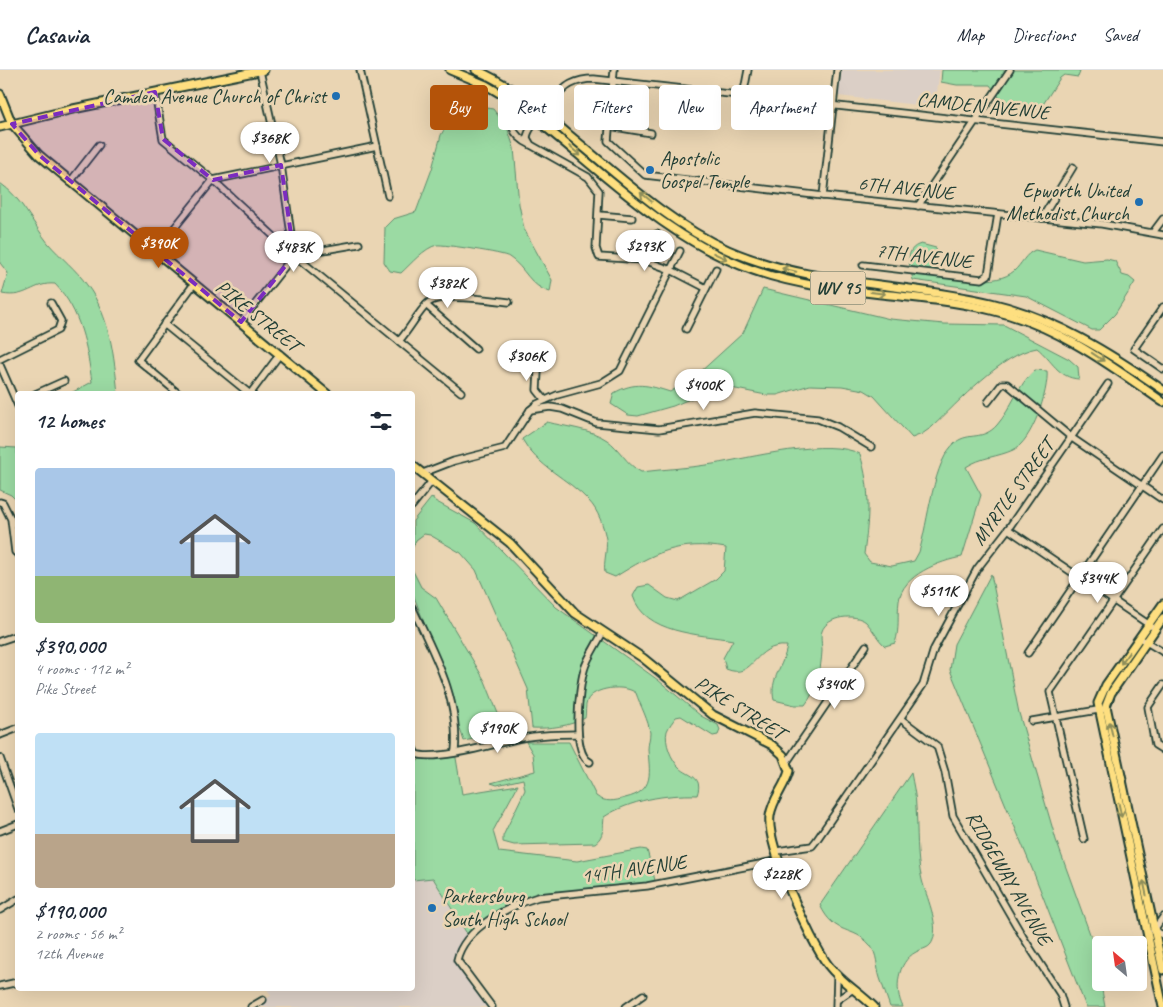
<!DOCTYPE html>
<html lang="en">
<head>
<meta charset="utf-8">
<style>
  body { margin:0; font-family:Caveat,sans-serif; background:#f2f2f3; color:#1f2937; height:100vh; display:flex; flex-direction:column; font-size:19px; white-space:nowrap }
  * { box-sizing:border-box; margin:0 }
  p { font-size:16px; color:#747a83 }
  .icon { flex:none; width:28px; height:28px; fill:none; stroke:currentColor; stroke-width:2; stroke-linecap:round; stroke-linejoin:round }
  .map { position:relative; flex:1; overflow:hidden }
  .drawer { position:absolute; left:15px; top:321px; width:400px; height:600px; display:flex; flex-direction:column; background:#fff; border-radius:5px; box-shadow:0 5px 20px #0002 }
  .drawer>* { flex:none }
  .guide { position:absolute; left:430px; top:15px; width:475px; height:45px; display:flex; gap:10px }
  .needle { width:32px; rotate:331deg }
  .controls { position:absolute; left:1092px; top:866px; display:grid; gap:10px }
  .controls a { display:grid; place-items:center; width:55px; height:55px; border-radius:5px; background:#fff; box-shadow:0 5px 20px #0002; font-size:25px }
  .price { position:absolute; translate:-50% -42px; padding:0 11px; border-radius:18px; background:#fff; color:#222; font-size:16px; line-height:32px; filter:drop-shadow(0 1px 2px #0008) }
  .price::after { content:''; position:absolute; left:50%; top:30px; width:15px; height:11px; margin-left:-8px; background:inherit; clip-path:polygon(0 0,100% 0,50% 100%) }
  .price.on { background:#b45309; color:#fff }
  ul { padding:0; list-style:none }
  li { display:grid; align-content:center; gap:10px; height:265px; padding:0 20px }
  li span { display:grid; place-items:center; height:155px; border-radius:5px; color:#555 }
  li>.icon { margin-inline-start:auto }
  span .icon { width:90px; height:90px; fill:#fffc; stroke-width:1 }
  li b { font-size:21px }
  h2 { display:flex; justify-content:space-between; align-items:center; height:60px; padding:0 20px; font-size:21px }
  .pill { padding:0 18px; border-radius:5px; background:#fff; box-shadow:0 5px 20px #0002; font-size:18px; line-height:45px }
  .pill.on { background:#b45309; color:#fff }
  header { display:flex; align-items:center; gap:30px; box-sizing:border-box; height:70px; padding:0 25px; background:#fff; border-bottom:1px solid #e0e1e3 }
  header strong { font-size:24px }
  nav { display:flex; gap:28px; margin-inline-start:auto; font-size:18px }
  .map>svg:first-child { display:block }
  .built { fill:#dbcfc6 }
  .green { fill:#9bdaa3; stroke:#5d8c6c }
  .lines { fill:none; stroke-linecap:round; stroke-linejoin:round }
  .minor-casing { stroke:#1f3d34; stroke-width:9 }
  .major-casing { stroke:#1f3d34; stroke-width:11 }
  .minor { stroke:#ead5b3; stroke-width:5.5 }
  .major { stroke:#fedf80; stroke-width:7 }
  .oneway { stroke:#8e8e5a }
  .marked { fill:#7b2cbf; fill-opacity:0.2; stroke:#7b2cbf; stroke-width:4; stroke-dasharray:10 6; stroke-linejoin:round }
  .poi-dot { fill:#1f6fb2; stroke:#ead5b3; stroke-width:2 }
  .labels { text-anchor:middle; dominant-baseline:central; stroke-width:5; stroke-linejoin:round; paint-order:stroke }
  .shield { fill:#ead5b3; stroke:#5c6b5a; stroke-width:1 }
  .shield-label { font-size:19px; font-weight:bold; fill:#1f3d34 }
  .poi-label { font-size:20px; fill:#1f3d34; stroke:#ead5b3; text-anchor:end }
  .street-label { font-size:20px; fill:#1f3d34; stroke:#ead5b3 }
</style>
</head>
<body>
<header>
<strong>Casavia</strong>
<nav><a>Map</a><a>Directions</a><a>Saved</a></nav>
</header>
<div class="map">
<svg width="1163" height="937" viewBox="0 0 1163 937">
  <rect width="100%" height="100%" fill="#ead5b3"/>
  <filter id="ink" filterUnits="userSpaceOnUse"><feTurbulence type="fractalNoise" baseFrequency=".02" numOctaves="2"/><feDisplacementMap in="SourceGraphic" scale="10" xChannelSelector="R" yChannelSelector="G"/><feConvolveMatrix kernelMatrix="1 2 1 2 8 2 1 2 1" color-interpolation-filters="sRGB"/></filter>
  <g filter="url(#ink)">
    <g class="built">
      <path d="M842 0H940L935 37 838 26Z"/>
      <path d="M413 776 469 867 457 890 492 937H251L271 926 267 919H412Z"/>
    </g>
    <g class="green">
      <path d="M942 0H1078L1080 2 1078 7 1064 5 1060 8 1040 39 1011 43 990 15H957L941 12Z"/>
      <path d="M459 34 493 39 507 57 514 78 519 134 524 159 552 210 550 222C529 216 526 198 509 187 504 183 443 174 437 175 424 178 411 194 401 203L390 201 384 192 385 157 393 149 416 142 432 99 441 65Z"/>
      <path d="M0 113C21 127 33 154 48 173 60 187 76 199 87 215 110 246 114 286 118 324H69L92 312C87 277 81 241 55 214 33 212 27 229 2 224L8 203 0 193Z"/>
      <path d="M921 174 936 178 937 186 934 192 938 206C960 207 995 217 1014 201 1022 194 1025 184 1035 180L1083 191 1107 189 1115 191 1122 205 1129 207 1135 212 1115 244 1099 260H1092L1026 226 913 210C910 196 903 179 921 174Z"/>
      <path d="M763 219 890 249 944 254 1004 255 1069 289 1078 297 1079 309C1058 308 1052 290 1037 278 1001 284 959 332 932 357L922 364 912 368 874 326 864 320 842 316 810 315 777 325H766L721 316 673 336 638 346 628 345 611 334 614 323C635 311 648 315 670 322L698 304 743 263Z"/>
      <path d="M1035 300 1047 301C1049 320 1032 372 1013 380 998 387 981 387 966 397L981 425 962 487C940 491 902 505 899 531 897 546 900 559 895 573L885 576C877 569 873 559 866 552 855 543 827 546 822 561 820 566 822 575 822 581 821 599 817 620 805 635H795L774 630C769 609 784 596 787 576 753 573 755 611 726 599L723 588 733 570C699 564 645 564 633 526L638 517 649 515 667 528 678 531 716 509 724 501 726 478C679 470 653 483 615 507L605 503C603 492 608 480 606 469 604 457 598 440 589 431 568 408 537 397 522 369L547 352C566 357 591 359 607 370 620 379 626 394 641 402 665 399 689 398 713 394 749 388 829 367 860 384 871 420 869 447 864 484L870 492 892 496 914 491 919 482C928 454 933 389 956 372 969 362 983 371 997 355 1012 338 1018 314 1035 300Z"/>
      <path d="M0 377 17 378V431L11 425 0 420Z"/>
      <path d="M432 427 435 431 475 453 556 537 658 610 701 646 718 655 720 660 718 665 713 666 681 646 676 647C673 651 669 656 667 661 664 672 671 690 680 698 688 706 704 706 697 725 666 724 630 730 604 747 603 757 604 767 595 773L514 775 503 772V766L525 720 523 709 497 715 491 713 535 701 533 684 526 672H569L596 726C605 733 615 731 625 728 656 721 649 701 648 679 648 674 650 668 650 663 649 651 640 635 636 623 625 614 593 617 587 631 585 636 586 643 585 648 570 656 550 659 532 658L528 619 476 500 461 483 430 465 424 464 416 470 413 477V451Z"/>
      <path d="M412 499 421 517 436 528 485 611 499 646 500 659 497 664 464 671 428 563 413 524Z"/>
      <path d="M991 504 1019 643 1056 770 1094 875 1105 937H1086L1033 801 950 600 954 574Z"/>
      <path d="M455 682 462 724 518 715 493 761 499 782 577 791 641 779 647 780 656 814 538 827 484 854 469 867 433 808 413 810V696L422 687Z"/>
      <path d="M911 703C913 714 916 726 916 737 918 761 916 786 922 810 926 826 939 852 933 870 930 879 923 878 916 882 897 892 894 920 903 937H890C887 927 883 918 880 908 876 896 878 885 870 875 853 855 835 867 820 835Z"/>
    </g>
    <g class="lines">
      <g class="minor-casing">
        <g id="minor">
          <path d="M360 0 388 126"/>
          <path d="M614 0 608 71 645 105 823 126 1102 154 1163 165"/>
          <path d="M260 1 281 95 294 185"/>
          <path d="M155 22 163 69 213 110 294 185 461 322"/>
          <path d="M743 26 748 0"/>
          <path d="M511 30C510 51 509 65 531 75"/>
          <path d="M609 56 651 63"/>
          <path d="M70 112 99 75"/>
          <path d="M823 126 837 0"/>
          <path d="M918 136 1010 0"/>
          <path d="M599 145 632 148"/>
          <path d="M1042 148 1073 97"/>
          <path d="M1154 161 1163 149"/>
          <path d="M155 182 213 110 377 76"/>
          <path d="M644 190 657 164"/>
          <path d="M863 195 982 209 988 205 998 144"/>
          <path d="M706 218 671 200 644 190 599 187 596 178 599 121 588 107 531 75 527 68C527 57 561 19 571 14 579 10 586 9 594 9L1163 72"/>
          <path d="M426 235 476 279"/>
          <path d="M1163 237 1134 279 1163 299"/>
          <path d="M241 252 294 185 359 174"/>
          <path d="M164 254 250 324"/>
          <path d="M686 259 716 199"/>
          <path d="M399 271C409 260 417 244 428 233 440 222 492 230 509 232"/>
          <path d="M539 284 537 320 545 330"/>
          <path d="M0 289 58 260 61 251 51 233"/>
          <path d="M0 295 18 336"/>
          <path d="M35 324 64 311"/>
          <path d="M179 324 138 290 194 214"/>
          <path d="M250 324 280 284"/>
          <path d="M988 332 1002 314H1007L1072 368 1163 430"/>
          <path d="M530 340 550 337 562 339 597 353 659 359 755 343 818 349 838 357 871 377"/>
          <path d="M423 403 454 391 505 378 530 340 537 334 557 325 601 313 620 301 680 181"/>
          <path d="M0 432 3 433 11 449 15 482 18 484"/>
          <path d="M412 436 432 411"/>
          <path d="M1008 459 1151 556"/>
          <path d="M412 537C434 584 460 629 455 682"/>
          <path d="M1143 570 1163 582"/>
          <path d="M0 571 18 565"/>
          <path d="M1028 583 1163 385"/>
          <path d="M1163 615 1148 637 1155 675 1163 680"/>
          <path d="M901 649 937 676 945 702 953 746 1023 867 1060 924 1064 937"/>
          <path d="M1032 651 1104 639"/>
          <path d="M0 665 18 658"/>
          <path d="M412 676 416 684"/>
          <path d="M0 688 18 739"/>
          <path d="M412 689 416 684C435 691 491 675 512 670 533 665 556 664 578 664"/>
          <path d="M590 692C571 684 579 618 584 600 587 588 597 574 603 562"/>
          <path d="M787 692 866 576"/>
          <path d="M0 761 18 754"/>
          <path d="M1084 769 1050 622 1163 459"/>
          <path d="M777 781 812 776 816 771 923 615 934 579 977 499 1008 459 1108 314"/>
          <path d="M0 840 18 829"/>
          <path d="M1153 860 1163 865"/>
          <path d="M1154 860 1163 847"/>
          <path d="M0 916 18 912"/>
          <path d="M837 930 853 919"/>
          <path d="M251 937 263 930"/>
          <path d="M492 937 457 890C464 858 509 836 538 827L647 816 780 790"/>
          <path d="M626 937 643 925"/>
          <path d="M836 937 837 906"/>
        </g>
      </g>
      <g class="major-casing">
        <g id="major">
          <path d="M450 0 486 15 511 30C590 88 658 166 753 200 829 227 913 221 991 240 1057 255 1109 294 1163 332"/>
          <path d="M476 0C511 15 539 39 568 64 618 105 668 153 728 180 811 216 904 212 991 233 1054 248 1110 283 1163 320"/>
          <path d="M0 24 12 54 39 85 327 324"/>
          <path d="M529 31 538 32 555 28"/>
          <path d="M0 57 73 39 264 0"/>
          <path d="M412 395 510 473 575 543 643 588 713 645 772 675 783 685 789 701C785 717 772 729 770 746 766 775 810 871 828 895 841 912 859 922 874 937"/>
          <path d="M1163 548 1111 623 1106 636 1163 900"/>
          <path d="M1163 937 1098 633 1106 615 1163 534"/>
        </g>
      </g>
      <use href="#minor" class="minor"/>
      <use href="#major" class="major"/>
    </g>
    <defs><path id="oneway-shaft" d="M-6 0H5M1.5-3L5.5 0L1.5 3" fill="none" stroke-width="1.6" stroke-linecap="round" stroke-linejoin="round" transform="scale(1.25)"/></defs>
    <g class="oneway">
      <use href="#oneway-shaft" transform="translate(575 81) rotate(40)"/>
      <use href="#oneway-shaft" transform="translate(646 127) rotate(-141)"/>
      <use href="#oneway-shaft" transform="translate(720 186) rotate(25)"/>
      <use href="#oneway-shaft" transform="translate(789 200) rotate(-167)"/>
      <use href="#oneway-shaft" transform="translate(878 223) rotate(7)"/>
      <use href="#oneway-shaft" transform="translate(1098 287) rotate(34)"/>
      <use href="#oneway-shaft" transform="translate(1125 588) rotate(125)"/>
      <use href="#oneway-shaft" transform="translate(1111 659) rotate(-103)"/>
      <use href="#oneway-shaft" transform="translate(1120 740) rotate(78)"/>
      <use href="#oneway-shaft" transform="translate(1145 818) rotate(-102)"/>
    </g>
  </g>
  <path class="marked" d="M155 22 163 69 213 110 281 95 294 185 241 252 39 85 12 54Z"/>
  <g class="poi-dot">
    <circle cx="336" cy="26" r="5"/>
    <circle cx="650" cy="100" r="5"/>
    <circle cx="1139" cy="132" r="5"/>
    <circle cx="432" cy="838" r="5"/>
  </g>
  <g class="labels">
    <rect class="shield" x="810.5" y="201.5" width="55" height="33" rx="4"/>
    <g class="shield-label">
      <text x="838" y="218">WV 95</text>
    </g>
    <g class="poi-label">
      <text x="326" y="26">Camden Avenue Church of Christ</text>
      <text x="660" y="88" text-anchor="start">Apostolic<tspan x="660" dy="23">Gospel Temple</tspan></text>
      <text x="1129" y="120">Epworth United<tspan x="1129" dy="23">Methodist Church</tspan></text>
      <text x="442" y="826" text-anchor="start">Parkersburg<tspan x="442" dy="23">South High School</tspan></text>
    </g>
    <g class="street-label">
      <text transform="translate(983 36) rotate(6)">CAMDEN AVENUE</text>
      <text transform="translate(906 118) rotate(6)">6TH AVENUE</text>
      <text transform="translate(924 186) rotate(7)">7TH AVENUE</text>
      <text transform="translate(258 246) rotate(39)">PIKE STREET</text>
      <text transform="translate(1013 422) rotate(-54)">MYRTLE STREET</text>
      <text transform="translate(740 638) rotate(32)">PIKE STREET</text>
      <text transform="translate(634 799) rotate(-8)">14TH AVENUE</text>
      <text transform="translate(1009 808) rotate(60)">RIDGEWAY AVENUE</text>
    </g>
  </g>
</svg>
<div class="controls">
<a><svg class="needle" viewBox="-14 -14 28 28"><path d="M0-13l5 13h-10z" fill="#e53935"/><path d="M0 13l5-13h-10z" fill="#747a83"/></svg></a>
</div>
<b class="price" style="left:270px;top:94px">$368K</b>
<b class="price on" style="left:159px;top:199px">$390K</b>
<b class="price" style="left:645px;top:202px">$293K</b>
<b class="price" style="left:294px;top:203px">$483K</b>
<b class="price" style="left:448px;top:239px">$382K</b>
<b class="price" style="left:527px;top:312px">$306K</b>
<b class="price" style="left:704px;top:341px">$400K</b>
<b class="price" style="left:1098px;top:534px">$344K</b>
<b class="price" style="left:939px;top:547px">$511K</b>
<b class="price" style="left:835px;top:640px">$340K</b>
<b class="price" style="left:498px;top:684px">$190K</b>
<b class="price" style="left:782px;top:830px">$228K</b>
<div class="guide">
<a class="pill on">Buy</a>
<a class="pill">Rent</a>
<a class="pill">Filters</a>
<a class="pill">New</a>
<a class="pill">Apartment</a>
</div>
<section class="drawer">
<h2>12 homes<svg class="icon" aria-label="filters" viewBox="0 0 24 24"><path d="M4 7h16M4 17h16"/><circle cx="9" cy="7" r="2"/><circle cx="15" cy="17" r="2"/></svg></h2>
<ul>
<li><span style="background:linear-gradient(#a9c7e8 70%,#8fb573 0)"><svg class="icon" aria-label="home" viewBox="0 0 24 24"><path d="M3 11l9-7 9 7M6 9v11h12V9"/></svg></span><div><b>$390,000</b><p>4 rooms · 112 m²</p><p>Pike Street</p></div></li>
<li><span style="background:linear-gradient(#bfe0f5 65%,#b9a48a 0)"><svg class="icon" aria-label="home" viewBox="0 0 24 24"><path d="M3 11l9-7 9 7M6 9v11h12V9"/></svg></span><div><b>$190,000</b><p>2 rooms · 56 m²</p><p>12th Avenue</p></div></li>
</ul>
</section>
</div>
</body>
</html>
